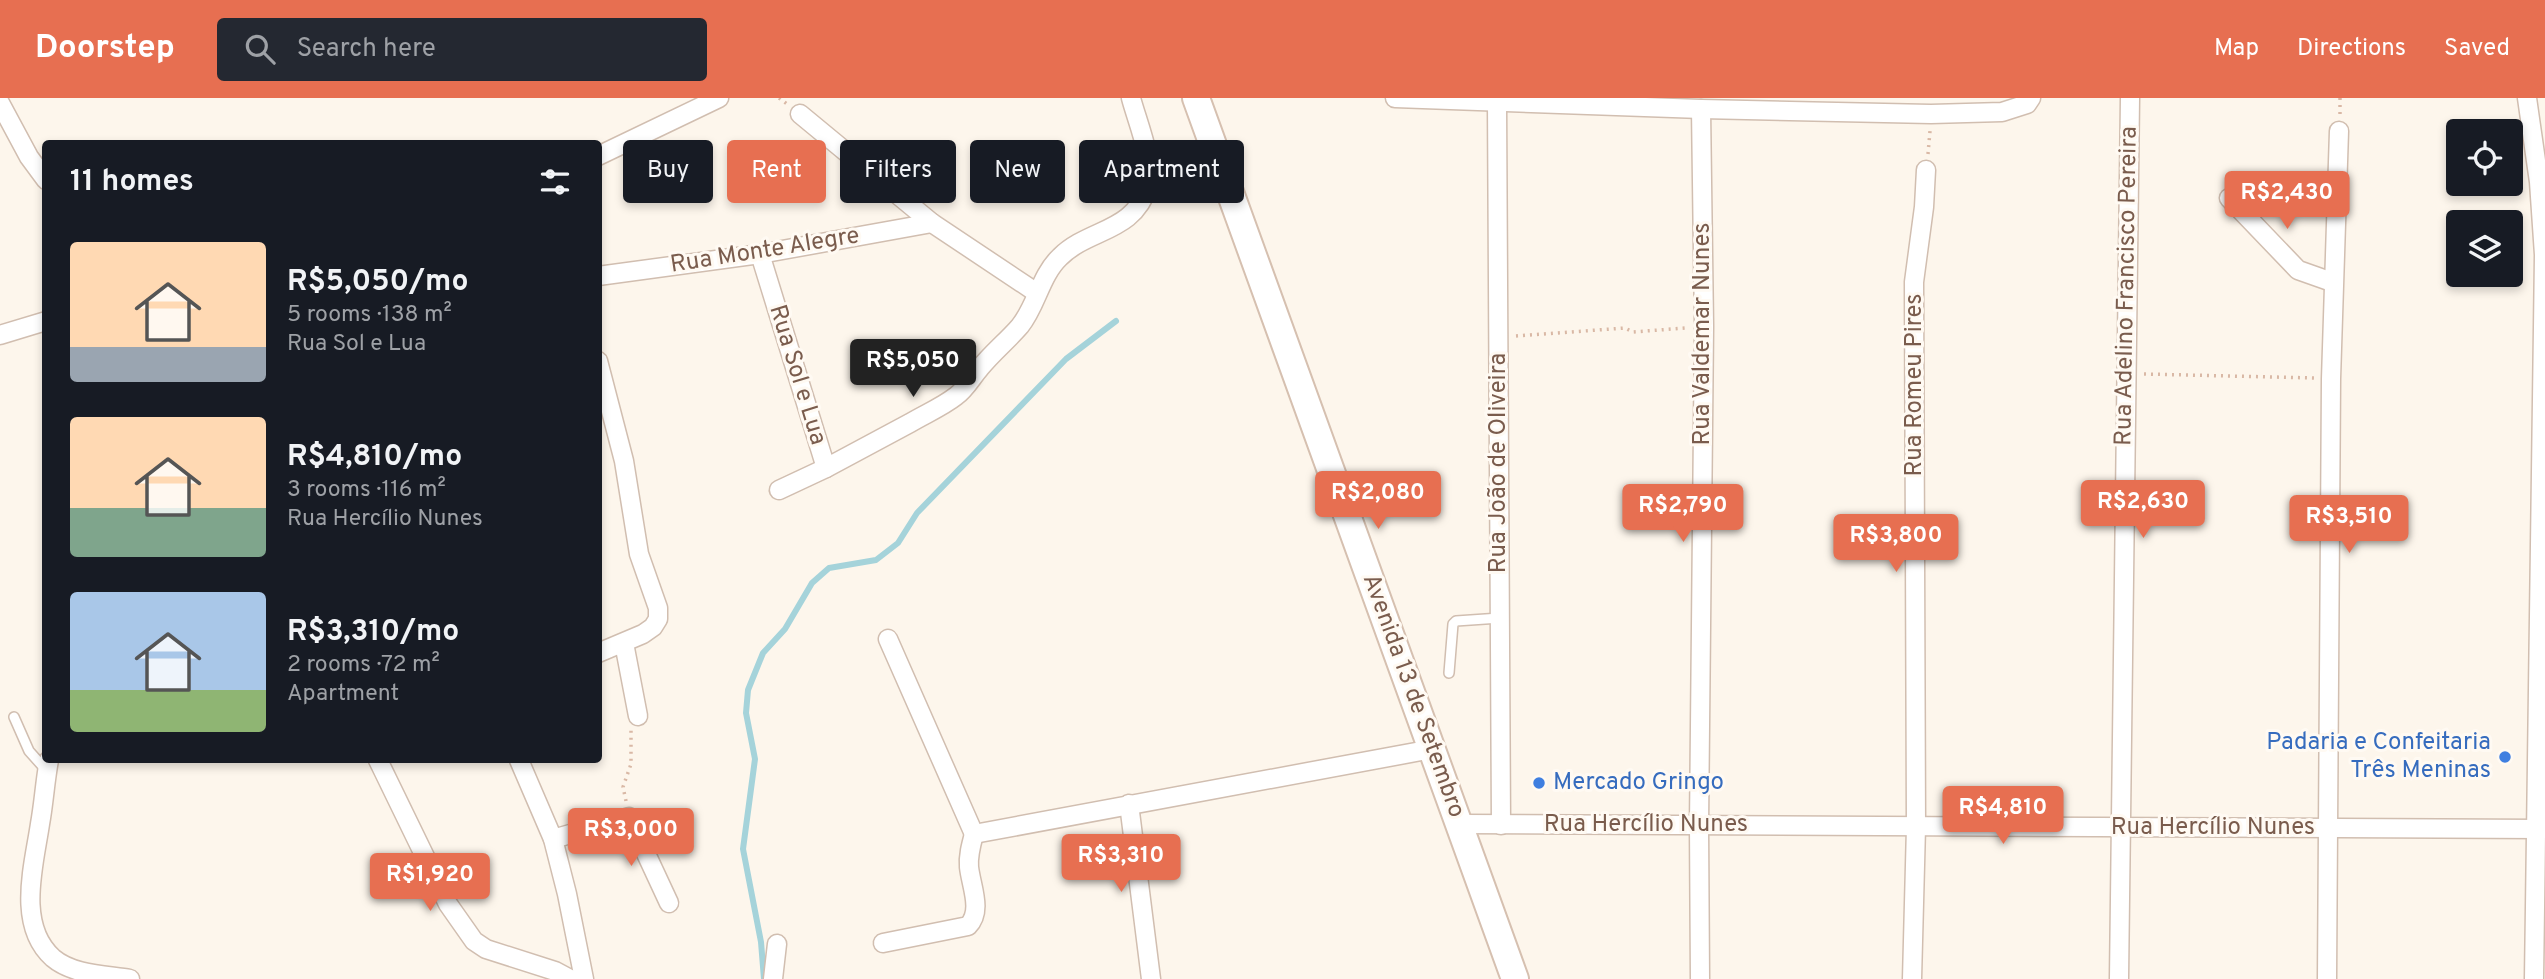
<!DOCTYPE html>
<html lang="en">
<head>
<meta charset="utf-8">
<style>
  body { margin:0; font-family:Overpass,sans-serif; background:#242831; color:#f1f3f6; height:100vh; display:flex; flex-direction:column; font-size:26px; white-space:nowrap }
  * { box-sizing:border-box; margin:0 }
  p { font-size:23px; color:#9ea1a6 }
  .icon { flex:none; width:38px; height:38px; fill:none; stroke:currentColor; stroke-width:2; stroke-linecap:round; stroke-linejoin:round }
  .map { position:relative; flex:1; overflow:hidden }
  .side { position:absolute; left:42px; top:42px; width:560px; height:623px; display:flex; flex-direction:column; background:#171b24; border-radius:7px; box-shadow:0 4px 10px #0003 }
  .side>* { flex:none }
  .top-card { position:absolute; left:623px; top:42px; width:665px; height:63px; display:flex; gap:14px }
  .buttons { position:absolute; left:2446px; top:21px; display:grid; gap:14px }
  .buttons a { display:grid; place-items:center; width:77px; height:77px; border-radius:7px; background:#171b24; box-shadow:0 4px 10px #0003; font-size:35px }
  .price { position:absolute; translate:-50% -60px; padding:0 16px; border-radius:7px; background:#e76f51; color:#fff; font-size:23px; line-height:46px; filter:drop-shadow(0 2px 4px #0008) }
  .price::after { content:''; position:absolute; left:50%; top:42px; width:21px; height:16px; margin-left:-10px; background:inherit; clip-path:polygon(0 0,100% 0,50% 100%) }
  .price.on { background:#222; color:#fff }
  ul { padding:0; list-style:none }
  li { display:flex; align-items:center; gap:21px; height:175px; padding:0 28px }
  li span { display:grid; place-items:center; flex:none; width:196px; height:140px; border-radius:7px; color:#555 }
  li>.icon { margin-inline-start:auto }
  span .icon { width:84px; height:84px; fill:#fffc; stroke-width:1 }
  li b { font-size:30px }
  h2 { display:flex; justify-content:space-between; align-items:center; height:84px; padding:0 28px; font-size:30px }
  .chip { padding:0 24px; border-radius:7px; background:#171b24; box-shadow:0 4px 10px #0003; font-size:24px; line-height:63px }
  .chip.on { background:#e76f51; color:#fff }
  header { display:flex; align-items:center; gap:42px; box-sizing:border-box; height:98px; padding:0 35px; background:#e76f51; color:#fff }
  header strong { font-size:33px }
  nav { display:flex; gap:38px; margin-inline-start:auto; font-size:24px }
  .search { width:490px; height:63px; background:#242831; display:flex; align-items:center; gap:18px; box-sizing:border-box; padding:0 24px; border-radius:7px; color:#9ea1a6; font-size:26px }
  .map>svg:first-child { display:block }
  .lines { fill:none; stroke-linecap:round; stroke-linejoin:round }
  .stream { stroke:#a5d3da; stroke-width:6 }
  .service-casing { stroke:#d1beb0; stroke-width:12 }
  .minor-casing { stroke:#d1beb0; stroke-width:21 }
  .secondary-casing { stroke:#d6c0b0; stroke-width:30 }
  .path { stroke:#d9b8a5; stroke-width:3.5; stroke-dasharray:2 5; stroke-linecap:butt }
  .service { stroke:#fff; stroke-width:9 }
  .minor { stroke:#fff; stroke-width:18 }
  .secondary { stroke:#fff; stroke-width:26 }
  .shop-dot { fill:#3f7fe0; stroke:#fffaf3; stroke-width:2.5 }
  .labels { text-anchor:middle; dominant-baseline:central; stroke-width:6; stroke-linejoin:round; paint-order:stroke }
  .street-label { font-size:24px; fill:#7a5c4d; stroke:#fffaf3 }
  .shop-label { font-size:24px; fill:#366cbe; stroke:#fffaf3; text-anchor:end }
</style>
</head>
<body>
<header>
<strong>Doorstep</strong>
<div class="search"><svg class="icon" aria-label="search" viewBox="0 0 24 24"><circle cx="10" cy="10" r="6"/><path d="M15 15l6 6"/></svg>Search here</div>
<nav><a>Map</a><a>Directions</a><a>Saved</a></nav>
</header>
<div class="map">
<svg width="2545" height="881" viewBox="0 0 2545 881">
  <rect width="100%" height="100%" fill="#fdf6ec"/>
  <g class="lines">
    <path class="stream" d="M764 881 761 844 743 751 755 661 746 615 748 592 763 555 785 531 812 485 829 470 876 462 898 445 917 415 1066 261 1116 223"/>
    <g class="service-casing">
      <g id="service">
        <path d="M1449 575 1453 526 1456 523 1500 520"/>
        <path d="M14 619 29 653 46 672"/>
      </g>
    </g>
    <g class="minor-casing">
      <g id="minor">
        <path d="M1395 0 1701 11 1931 16 2002 14 2027 6 2031 0"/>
        <path d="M2527 0 2539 84 2544 157 2534 881"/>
        <path d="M1497 4 1501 727"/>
        <path d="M0 5 29 59 46 82"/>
        <path d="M800 16 932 125 1037 195"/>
        <path d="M598 58 719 0"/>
        <path d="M2229 100 2298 172 2332 184"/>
        <path d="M760 156 826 370C854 355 882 340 910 325 925 316 942 309 956 298 966 291 972 279 980 270 992 255 1008 242 1020 228 1037 207 1040 178 1060 159 1089 130 1134 135 1148 88 1155 66 1137 23 1131 0"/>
        <path d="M598 178 760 156 932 125"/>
        <path d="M0 237 46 223"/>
        <path d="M598 263 624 363 639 456 658 510V521L653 529 643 536 598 555"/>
        <path d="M779 392 826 370"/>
        <path d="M888 541 974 736 1432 651"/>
        <path d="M624 545 638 618"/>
        <path d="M49 662C45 683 44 704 40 726 34 767 16 827 53 860 73 877 106 877 130 881"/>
        <path d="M378 662 448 806 474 843 486 851 555 873 570 881"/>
        <path d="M519 662 553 741 567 796 584 881"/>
        <path d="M1129 706 1151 881"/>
        <path d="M1461 726 2545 731"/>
        <path d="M553 741 629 719 669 805"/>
        <path d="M883 845 968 828C983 813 971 788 969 769 968 758 971 747 974 736"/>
        <path d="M773 881 777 846"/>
        <path d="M1700 881 1699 728 1704 228 1701 11"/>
        <path d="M1912 881 1916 729 1914 184 1924 109 1926 72"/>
        <path d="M2119 881 2130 0"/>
        <path d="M2327 881 2331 281 2339 33"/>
      </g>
    </g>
    <g class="secondary-casing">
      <path id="secondary" d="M1196 0 1515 881"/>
    </g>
    <g class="path">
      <path d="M779 0 787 6"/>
      <path d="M2340 0V17"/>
      <path d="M1928 56 1930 33"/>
      <path d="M1516 238 1625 230 1633 234 1685 230"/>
      <path d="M2144 276 2315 280"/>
      <path d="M626 703 623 689 631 666V632"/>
    </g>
    <use href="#service" class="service"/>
    <use href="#minor" class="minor"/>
    <use href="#secondary" class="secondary"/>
  </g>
  <g class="shop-dot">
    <circle cx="2505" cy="659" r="7"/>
    <circle cx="1539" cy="685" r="7"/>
  </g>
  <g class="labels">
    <g class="street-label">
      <text transform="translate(765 153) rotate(-9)">Rua Monte Alegre</text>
      <text transform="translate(2127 188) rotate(-89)">Rua Adelino Francisco Pereira</text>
      <text transform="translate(1703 236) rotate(-90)">Rua Valdemar Nunes</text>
      <text transform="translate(797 277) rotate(73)">Rua Sol e Lua</text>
      <text transform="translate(1915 287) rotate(-90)">Rua Romeu Pires</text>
      <text transform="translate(1499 365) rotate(-90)">Rua João de Oliveira</text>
      <text transform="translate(1413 598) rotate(70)">Avenida 13 de Setembro</text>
      <text x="1646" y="727">Rua Hercílio Nunes</text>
      <text x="2213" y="730">Rua Hercílio Nunes</text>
    </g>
    <g class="shop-label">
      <text x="2491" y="645">Padaria e Confeitaria<tspan x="2491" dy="28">Três Meninas</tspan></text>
      <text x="1553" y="685" text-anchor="start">Mercado Gringo</text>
    </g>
  </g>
</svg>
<div class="buttons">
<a><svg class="icon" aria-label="locate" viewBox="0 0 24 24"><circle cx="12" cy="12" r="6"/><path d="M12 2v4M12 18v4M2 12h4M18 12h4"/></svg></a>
<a><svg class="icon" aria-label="layers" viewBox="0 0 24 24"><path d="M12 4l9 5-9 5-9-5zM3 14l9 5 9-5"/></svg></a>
</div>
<b class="price" style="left:2287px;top:133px">R$2,430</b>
<b class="price on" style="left:913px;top:301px">R$5,050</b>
<b class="price" style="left:1378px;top:433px">R$2,080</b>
<b class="price" style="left:2143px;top:442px">R$2,630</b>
<b class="price" style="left:1683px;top:446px">R$2,790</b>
<b class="price" style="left:2349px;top:457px">R$3,510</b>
<b class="price" style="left:1896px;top:476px">R$3,800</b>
<b class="price" style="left:2003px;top:748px">R$4,810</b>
<b class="price" style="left:631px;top:770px">R$3,000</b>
<b class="price" style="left:1121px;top:796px">R$3,310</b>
<b class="price" style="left:430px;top:815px">R$1,920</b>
<div class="top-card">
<a class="chip">Buy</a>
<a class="chip on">Rent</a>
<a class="chip">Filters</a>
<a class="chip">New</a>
<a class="chip">Apartment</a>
</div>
<section class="side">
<h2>11 homes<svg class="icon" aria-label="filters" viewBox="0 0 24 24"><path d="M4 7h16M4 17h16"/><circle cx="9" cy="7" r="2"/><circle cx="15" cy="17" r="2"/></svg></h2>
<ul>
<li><span style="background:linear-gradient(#ffd9b3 75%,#9aa5b1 0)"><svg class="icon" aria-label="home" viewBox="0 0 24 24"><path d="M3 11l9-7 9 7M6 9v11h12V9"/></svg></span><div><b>R$5,050/mo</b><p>5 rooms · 138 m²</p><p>Rua Sol e Lua</p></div></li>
<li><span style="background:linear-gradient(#ffd9b3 65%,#7fa58c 0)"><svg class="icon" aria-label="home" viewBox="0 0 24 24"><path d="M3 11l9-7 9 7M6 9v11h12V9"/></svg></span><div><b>R$4,810/mo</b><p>3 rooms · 116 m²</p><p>Rua Hercílio Nunes</p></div></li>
<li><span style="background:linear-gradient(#a9c7e8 70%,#8fb573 0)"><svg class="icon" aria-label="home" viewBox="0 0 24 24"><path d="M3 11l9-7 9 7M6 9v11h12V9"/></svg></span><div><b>R$3,310/mo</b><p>2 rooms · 72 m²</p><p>Apartment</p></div></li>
</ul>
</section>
</div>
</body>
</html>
